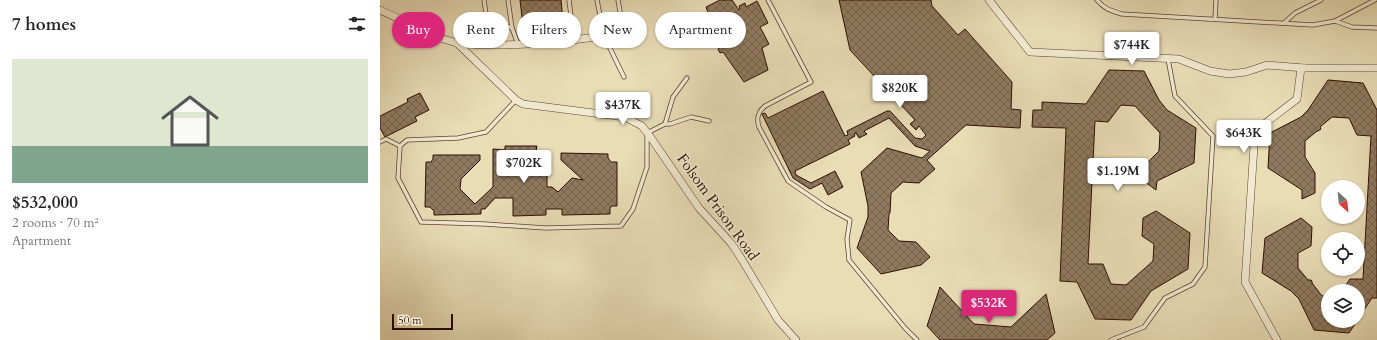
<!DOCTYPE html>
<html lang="en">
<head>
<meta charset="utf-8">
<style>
  body { margin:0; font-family:Cardo,serif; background:#f2f2f2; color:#222; height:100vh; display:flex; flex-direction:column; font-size:15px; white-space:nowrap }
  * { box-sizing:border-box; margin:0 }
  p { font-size:13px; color:#767676 }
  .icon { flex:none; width:22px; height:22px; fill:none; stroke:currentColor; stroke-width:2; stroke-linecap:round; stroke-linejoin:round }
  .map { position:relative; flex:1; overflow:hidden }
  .side { display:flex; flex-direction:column; background:#fff; width:380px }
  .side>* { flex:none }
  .hud { position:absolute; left:12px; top:12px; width:380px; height:36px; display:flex; gap:8px }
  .needle { width:26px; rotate:153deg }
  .controls { position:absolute; left:941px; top:180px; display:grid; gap:8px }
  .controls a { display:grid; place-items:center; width:44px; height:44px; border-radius:50%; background:#fff; box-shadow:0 1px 3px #0004; font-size:20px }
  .scale { position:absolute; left:12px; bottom:10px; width:61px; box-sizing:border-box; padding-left:4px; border:2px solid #2e0e03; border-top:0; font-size:11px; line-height:14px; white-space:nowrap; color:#2e0e03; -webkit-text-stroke:3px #f1e9d0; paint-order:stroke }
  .price { position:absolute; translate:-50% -34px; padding:0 9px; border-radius:4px; background:#fff; color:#222; font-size:13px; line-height:26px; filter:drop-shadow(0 1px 2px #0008) }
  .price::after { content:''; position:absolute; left:50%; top:24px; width:12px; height:9px; margin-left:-6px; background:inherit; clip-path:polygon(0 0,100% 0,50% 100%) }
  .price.selected { background:#db2777; color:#fff }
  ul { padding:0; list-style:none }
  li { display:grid; align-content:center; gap:8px; height:212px; padding:0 12px }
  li+li { border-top:1px solid #e0e0e0 }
  li span { display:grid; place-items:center; height:124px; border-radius:0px; color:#555 }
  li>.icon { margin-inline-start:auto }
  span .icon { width:72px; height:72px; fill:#fffc; stroke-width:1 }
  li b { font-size:17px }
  h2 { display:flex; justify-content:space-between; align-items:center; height:48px; padding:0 12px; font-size:17px }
  .chip { padding:0 14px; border-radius:18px; background:#fff; box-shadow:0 1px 3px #0004; font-size:14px; line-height:36px }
  .chip.selected { background:#db2777; color:#fff }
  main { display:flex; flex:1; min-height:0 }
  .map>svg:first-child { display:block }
  .building { fill:url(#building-cross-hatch); stroke:#2e0e03 }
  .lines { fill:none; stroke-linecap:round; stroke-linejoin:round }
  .lane-casing { stroke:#5d4230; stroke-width:5 }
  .street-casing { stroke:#5d4230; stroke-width:8 }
  .lane { stroke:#f1e9d0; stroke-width:3.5 }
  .street { stroke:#f1e9d0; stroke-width:7 }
  .labels { text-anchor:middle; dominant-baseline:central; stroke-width:3.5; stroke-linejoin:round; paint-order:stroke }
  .street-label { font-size:15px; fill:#2e0e03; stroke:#f1e9d0 }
</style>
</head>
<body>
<main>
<section class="side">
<h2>7 homes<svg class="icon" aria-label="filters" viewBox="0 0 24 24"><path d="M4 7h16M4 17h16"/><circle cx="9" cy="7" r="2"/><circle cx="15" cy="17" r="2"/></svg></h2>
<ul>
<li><span style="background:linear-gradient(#dfe7d0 70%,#7fa58c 0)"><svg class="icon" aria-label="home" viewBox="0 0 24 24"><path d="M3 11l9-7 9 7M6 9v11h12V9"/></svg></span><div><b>$532,000</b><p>2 rooms · 70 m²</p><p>Apartment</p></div></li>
</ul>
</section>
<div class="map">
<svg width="997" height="340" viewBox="0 0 997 340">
  <defs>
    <pattern id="building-cross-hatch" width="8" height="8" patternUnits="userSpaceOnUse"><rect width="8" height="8" fill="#8f7a60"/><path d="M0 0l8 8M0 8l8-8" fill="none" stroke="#75624d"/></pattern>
  </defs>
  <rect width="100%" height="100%" fill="#e9ddb6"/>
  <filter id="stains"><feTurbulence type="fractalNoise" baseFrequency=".005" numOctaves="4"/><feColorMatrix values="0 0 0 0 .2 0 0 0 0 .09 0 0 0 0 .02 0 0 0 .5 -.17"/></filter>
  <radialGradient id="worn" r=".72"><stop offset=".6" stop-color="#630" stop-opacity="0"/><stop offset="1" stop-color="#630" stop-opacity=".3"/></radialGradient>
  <g class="building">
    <path d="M140 0H181L184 31 144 35Z"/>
    <path d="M340 0H352L359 10 360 9 359 6 365 3 366 7 377 1 388 23 380 27 389 44 382 48 388 70 364 82 343 52 340 53 338 49 341 47 326 7Z"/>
    <path d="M459 0H551L552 6 578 35 585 29 632 82 631 109 641 110 640 128 586 125 547 160 555 169 539 183 523 182 511 193 510 213 509 214 508 230 519 241 536 242 550 257 541 265 501 274 477 248 488 217V206L481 172 507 148 542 158 550 151 535 146 509 118 484 131 487 134 479 138 476 133 474 134 475 136 468 140 470 144 415 171 416 175 431 183 455 171 463 187 448 195 442 183 430 189 413 178 382 114 385 113 388 118 443 91 465 136 468 135 467 131 507 111H510L535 138 542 139 546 135 539 126 536 130 530 124 535 120 470 50Z"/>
    <path d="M729 70 764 71 779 100 787 110 816 128 814 163 777 181 776 190 765 182 766 164 779 151 780 133 755 106 741 105 728 122 715 121 708 264H723L731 284 746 285 773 261 774 244 762 236 763 218 776 211 810 233 808 269 771 291 751 320 715 319 697 282 680 281 686 128 652 127 653 110H662V102L706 104Z"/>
    <path d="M948 80 983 83 997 110V298H992L978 319V291H962L970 279H983L991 136 977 135 969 118 952 117 940 127 941 129 938 131H937L925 141V157L935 173V193L922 199V190L888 168 890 133 921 117 928 110Z"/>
    <path d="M40 93 49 110 35 117 37 121 5 137 0 128V116L28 102 27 99Z"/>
    <path d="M125 146H157L156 152H167V187H172L178 192 192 178 203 180 181 160V153L228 154V158L231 162H237V206H232L230 208V214L182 215V209H166V215L133 216V198H115L105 209H101V214L54 215V211L50 207H45L46 162H51L53 159V155H100V160L81 179 80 189 95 204 113 187V149L125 150Z"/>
    <path d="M921 218 932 227 931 246 918 253V268L928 280H931L932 281V283L942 296H948V321H977L969 333 934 330 919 299 911 291 882 273 885 238Z"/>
    <path d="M560 287 594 324 631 327 666 294 675 333 667 340H560L547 326Z"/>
  </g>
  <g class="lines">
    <g class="lane-casing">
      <g id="lane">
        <path d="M104 0 107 21 132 28"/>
        <path d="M128 0 132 28 138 44"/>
        <path d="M189 0 194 39"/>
        <path d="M217 0 224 36 244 77"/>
        <path d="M238 0 244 34"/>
        <path d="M388 0 431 82 385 106C378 112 376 118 379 127L408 181 446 207 470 220 467 239 469 260 525 328 537 340"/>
        <path d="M717 0C724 9 732 11 742 14L933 25 955 21 995 0"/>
        <path d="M835 19 836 0"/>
        <path d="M955 21 972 27 997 28"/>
        <path d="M904 23 915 13 941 0"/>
        <path d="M307 78 293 97 285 124H290L311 117 329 121"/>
        <path d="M136 100 106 132 78 138 27 140 20 146 18 178 41 222 105 224 166 228 241 226 253 209 267 167V133L285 124"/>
        <path d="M0 142 6 139 20 146"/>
        <path d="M731 340 764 327 785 298 813 284 825 267 833 136 795 96 788 59"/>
      </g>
    </g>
    <g class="street-casing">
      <g id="street">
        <path d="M609 0 650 52 799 59 830 71 849 74 866 72 887 65 924 68"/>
        <path d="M0 10 60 38 77 43 136 100 143 104 245 117 262 126 269 135 319 208 351 243 361 258 398 320 416 340"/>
        <path d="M77 43C133 49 189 40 244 34"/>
        <path d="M897 340 865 282 875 131 917 99 921 68H997"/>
      </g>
    </g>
    <use href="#lane" class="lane"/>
    <use href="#street" class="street"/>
  </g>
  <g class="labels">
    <g class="street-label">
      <text transform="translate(338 207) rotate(54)">Folsom Prison Road</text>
    </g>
  </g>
  <rect width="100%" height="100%" filter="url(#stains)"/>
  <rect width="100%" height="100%" fill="url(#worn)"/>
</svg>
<div class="controls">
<a><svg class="needle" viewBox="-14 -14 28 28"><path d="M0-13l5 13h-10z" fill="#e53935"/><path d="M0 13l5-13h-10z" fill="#767676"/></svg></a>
<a><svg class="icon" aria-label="locate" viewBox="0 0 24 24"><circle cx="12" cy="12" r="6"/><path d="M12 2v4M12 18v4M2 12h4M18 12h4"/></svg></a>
<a><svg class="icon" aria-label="layers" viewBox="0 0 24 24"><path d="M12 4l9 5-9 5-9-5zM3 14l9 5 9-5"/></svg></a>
</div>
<div class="scale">50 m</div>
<b class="price" style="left:752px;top:66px">$744K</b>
<b class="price" style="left:520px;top:109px">$820K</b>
<b class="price" style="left:243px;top:126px">$437K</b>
<b class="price" style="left:864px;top:154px">$643K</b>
<b class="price" style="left:144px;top:184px">$702K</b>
<b class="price" style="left:738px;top:192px">$1.19M</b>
<b class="price selected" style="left:609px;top:324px">$532K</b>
<div class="hud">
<a class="chip selected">Buy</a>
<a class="chip">Rent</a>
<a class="chip">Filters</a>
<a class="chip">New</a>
<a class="chip">Apartment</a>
</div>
</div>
</main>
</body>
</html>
